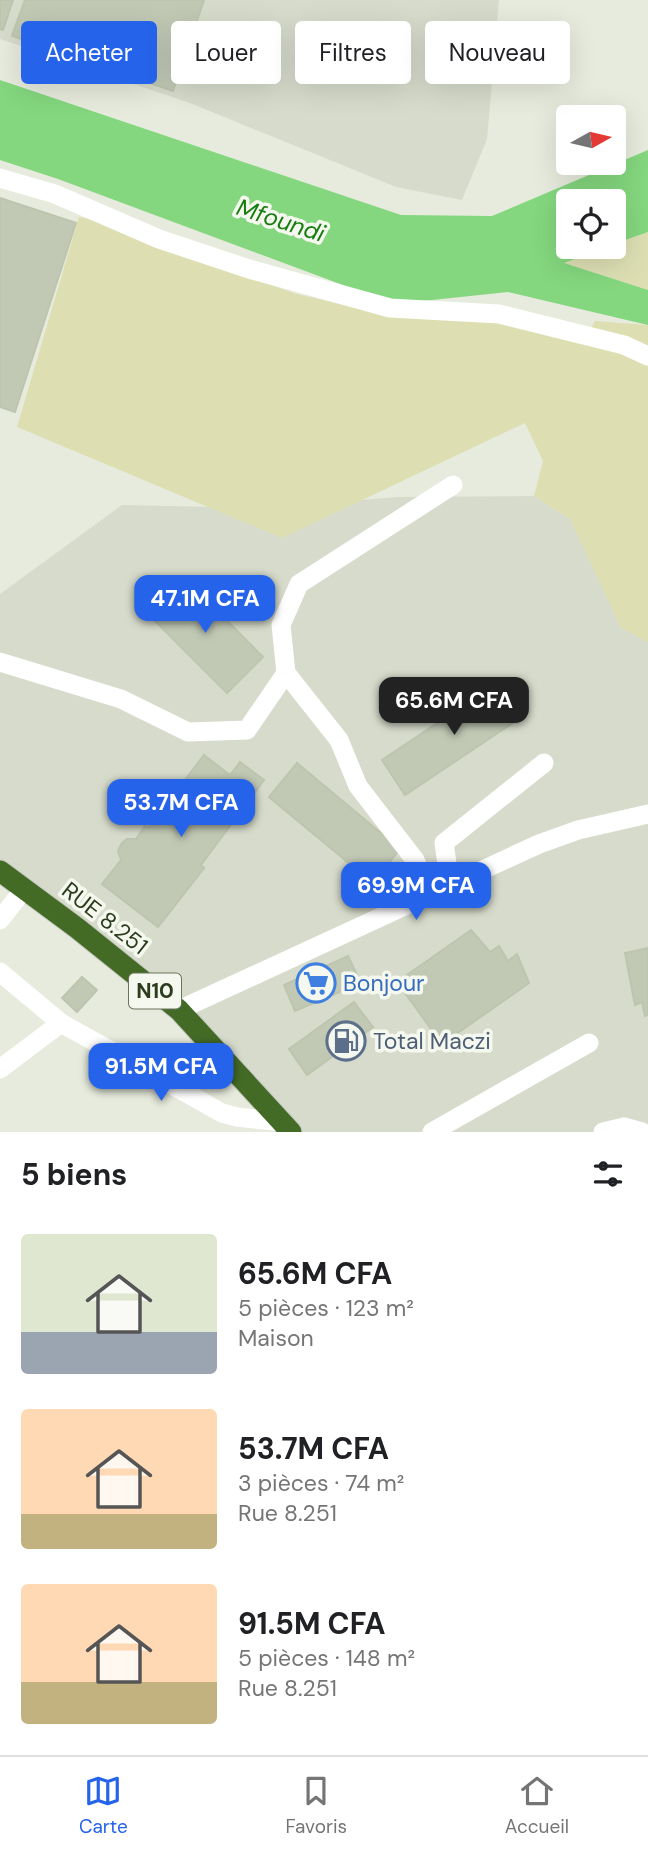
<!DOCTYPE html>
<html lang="fr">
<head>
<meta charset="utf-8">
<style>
  body { margin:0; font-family:"DM Sans",sans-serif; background:#f6f6f6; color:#202124; height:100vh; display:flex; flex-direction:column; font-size:26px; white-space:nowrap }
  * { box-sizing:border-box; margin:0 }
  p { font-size:23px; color:#757577 }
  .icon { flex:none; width:38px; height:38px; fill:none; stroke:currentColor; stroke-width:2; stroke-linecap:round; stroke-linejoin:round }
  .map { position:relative; height:1132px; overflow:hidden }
  .sheet { display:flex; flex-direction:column; background:#fff; flex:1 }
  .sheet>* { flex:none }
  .top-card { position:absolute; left:21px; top:21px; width:607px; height:63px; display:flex; gap:14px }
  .needle { width:46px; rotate:82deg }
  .controls { position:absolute; left:556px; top:105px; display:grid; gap:14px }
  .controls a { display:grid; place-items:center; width:70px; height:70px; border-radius:7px; background:#fff; box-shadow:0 7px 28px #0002; font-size:35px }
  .price { position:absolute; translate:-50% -60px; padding:0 16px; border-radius:14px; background:#2563eb; color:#fff; font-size:23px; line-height:46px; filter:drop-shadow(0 2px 4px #0008) }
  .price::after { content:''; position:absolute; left:50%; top:42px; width:21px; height:16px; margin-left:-10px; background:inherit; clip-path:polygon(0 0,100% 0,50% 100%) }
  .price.selected { background:#222; color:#fff }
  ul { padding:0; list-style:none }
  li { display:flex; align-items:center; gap:21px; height:175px; padding:0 21px }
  li span { display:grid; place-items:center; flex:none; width:196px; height:140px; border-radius:7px; color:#555 }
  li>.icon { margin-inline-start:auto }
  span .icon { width:84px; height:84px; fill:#fffc; stroke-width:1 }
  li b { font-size:30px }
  h2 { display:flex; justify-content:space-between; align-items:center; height:84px; padding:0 21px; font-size:30px }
  .tag { padding:0 24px; border-radius:7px; background:#fff; box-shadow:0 7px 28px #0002; font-size:24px; line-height:63px }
  .tag.selected { background:#2563eb; color:#fff }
  .dock { display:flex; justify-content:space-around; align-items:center; height:98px; border-top:2px solid #e0e0e0; background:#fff; font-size:19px; color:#757577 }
  .dock a { display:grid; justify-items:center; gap:4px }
  .dock .selected { color:#2563eb }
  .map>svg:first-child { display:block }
  .built { fill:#d6dbcb }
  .green { fill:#dddfb3 }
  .water { fill:#84d77e }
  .building { fill:#c1c9b5; stroke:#bdc5af; stroke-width:2 }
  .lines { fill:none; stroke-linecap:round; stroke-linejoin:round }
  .highway-casing { stroke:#c4c8c0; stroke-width:23 }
  .minor { stroke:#fff; stroke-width:19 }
  .highway { stroke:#446b26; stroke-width:21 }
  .labels { text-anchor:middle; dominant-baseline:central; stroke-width:7; stroke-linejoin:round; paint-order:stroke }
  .shield { fill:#f5f8ee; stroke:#68745c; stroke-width:2 }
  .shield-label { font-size:21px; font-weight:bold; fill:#2c3c1d }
  .street-label { font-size:23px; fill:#2c3c1d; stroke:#f5f8ee }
  .shop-label { font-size:23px; fill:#366cbe; stroke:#f5f8ee; text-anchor:start }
  .service-label { font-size:23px; fill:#4e5e75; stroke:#f5f8ee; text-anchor:start }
  .water-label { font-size:24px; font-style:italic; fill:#187e12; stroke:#f5f8ee }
</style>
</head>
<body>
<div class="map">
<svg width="648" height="1132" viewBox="0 0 648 1132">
  <rect width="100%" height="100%" fill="#e7ebdd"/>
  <g class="built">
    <path d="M0 0H499L487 139 462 200 396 187 190 103 0 39Z"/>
    <path d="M534 496 634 560 648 566V1132H291L179 1010 0 872V594L122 505 260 508 398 497Z"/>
  </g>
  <g class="green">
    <path d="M79 217 113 224 157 246 297 294 387 315 492 321 583 343 595 321 648 325V642L621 628 570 519 534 496 543 461 525 423 282 538 17 427Z"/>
    <path d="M648 232V290L563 263 607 247H614V244Z"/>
  </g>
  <path class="water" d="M0 80 401 215 492 216 648 150V232L614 244V201H569V247H607L564 263 648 290V325L508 292 394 304 58 179 0 160Z"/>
  <g class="building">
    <path d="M0 0H13L3 30 0 29Z"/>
    <path d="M25 0H204L173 91 12 36Z"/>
    <path d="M0 198 76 223 15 412 0 407Z"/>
    <path d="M184 577 263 657 227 693 148 614Z"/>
    <path d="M503 679 526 714 405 795 382 760Z"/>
    <path d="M204 755 230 775 240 762 264 780 201 865 204 868 158 927 102 884 121 860 118 851 122 843 127 839H136L145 826 148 828Z"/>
    <path d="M297 763 400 849 373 883 269 797Z"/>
    <path d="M471 930 490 952 499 946 508 961 517 954 529 983 442 1044 397 982Z"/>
    <path d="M648 948V1015L645 1016 642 1002 635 1005 625 953Z"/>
    <path d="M348 956 361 983 295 1011 284 985Z"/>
    <path d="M82 977 97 990 77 1012 62 998Z"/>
    <path d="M354 1002 373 1027 307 1075 289 1049Z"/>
  </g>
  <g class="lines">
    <g class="highway-casing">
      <path id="highway" d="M0 871 77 928 179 1010 291 1132"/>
    </g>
    <g class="minor">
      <path d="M0 178 55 194 159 239 249 269 390 308 499 314 624 345 648 356"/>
      <path d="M0 662 121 699 188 732 247 730 286 673"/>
      <path d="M450 884 444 843 544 763"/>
      <path d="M430 894 415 860 358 786 339 740 286 673 281 625 299 584 453 485"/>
      <path d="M0 920 24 889"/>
      <path d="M0 972 61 1023 222 1113 237 1117 282 1122"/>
      <path d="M179 1010 539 844 578 830 648 814"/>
      <path d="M0 1069 61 1023"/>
      <path d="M432 1132 589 1043"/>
      <path d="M603 1132 624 1127 642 1132"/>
    </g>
    <use href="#highway" class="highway"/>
  </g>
  <defs>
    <g id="supermarket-ring" transform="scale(2.0125)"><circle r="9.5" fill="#f5f8ee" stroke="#3f7fe0" stroke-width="1.5"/><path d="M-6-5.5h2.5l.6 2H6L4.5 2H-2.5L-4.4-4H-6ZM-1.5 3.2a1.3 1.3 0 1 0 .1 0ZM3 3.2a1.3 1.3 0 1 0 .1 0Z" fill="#3f7fe0"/></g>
    <g id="fuel-ring" transform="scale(2.0125)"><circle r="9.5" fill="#f5f8ee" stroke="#5c6f8a" stroke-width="1.5"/><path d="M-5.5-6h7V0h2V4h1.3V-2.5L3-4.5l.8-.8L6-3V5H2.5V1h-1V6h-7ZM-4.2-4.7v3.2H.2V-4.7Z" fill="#5c6f8a"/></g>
  </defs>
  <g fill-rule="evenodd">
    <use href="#supermarket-ring" x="316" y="983"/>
    <use href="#fuel-ring" x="346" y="1041"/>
  </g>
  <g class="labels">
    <rect class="shield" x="129" y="973.5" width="52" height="35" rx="5"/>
    <g class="shield-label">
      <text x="155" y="991">N10</text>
    </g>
    <g class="street-label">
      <text transform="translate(105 918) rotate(38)">RUE 8.251</text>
    </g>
    <g class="shop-label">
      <text x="343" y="983">Bonjour</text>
    </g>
    <g class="service-label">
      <text x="373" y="1041">Total Maczi</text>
    </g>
    <g class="water-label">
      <text transform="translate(281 220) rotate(18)">Mfoundi</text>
    </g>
  </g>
</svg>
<div class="controls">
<a><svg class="needle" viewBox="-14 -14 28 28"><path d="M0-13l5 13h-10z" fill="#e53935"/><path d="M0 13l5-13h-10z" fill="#757577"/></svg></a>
<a><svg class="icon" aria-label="locate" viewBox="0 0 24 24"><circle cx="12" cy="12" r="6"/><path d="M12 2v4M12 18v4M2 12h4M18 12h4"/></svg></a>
</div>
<b class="price" style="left:205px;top:635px">47.1M CFA</b>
<b class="price selected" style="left:454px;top:737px">65.6M CFA</b>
<b class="price" style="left:181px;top:839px">53.7M CFA</b>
<b class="price" style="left:416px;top:922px">69.9M CFA</b>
<b class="price" style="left:161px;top:1103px">91.5M CFA</b>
<div class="top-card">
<a class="tag selected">Acheter</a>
<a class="tag">Louer</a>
<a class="tag">Filtres</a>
<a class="tag">Nouveau</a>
</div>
</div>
<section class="sheet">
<h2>5 biens<svg class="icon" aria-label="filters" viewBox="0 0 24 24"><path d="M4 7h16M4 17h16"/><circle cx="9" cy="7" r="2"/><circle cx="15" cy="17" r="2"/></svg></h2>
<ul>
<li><span style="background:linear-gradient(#dfe7d0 70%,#9aa5b1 0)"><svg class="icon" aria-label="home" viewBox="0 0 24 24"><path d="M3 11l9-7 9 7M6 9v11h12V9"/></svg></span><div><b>65.6M CFA</b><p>5 pièces · 123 m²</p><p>Maison</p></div></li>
<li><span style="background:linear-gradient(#ffd9b3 75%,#c2b280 0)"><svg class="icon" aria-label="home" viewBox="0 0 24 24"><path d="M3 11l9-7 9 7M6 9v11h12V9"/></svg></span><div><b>53.7M CFA</b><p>3 pièces · 74 m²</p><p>Rue 8.251</p></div></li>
<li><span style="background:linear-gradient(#ffd9b3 70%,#c2b280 0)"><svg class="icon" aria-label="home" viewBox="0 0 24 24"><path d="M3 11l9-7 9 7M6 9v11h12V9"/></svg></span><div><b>91.5M CFA</b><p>5 pièces · 148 m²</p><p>Rue 8.251</p></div></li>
</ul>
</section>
<nav class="dock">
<a class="selected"><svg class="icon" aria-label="map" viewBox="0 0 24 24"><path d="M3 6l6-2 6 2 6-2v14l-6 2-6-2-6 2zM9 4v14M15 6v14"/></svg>Carte</a>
<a><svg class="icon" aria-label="saved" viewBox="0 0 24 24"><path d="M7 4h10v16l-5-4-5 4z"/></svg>Favoris</a>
<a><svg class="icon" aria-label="home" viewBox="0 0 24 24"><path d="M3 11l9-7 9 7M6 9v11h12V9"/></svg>Accueil</a>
</nav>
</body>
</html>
